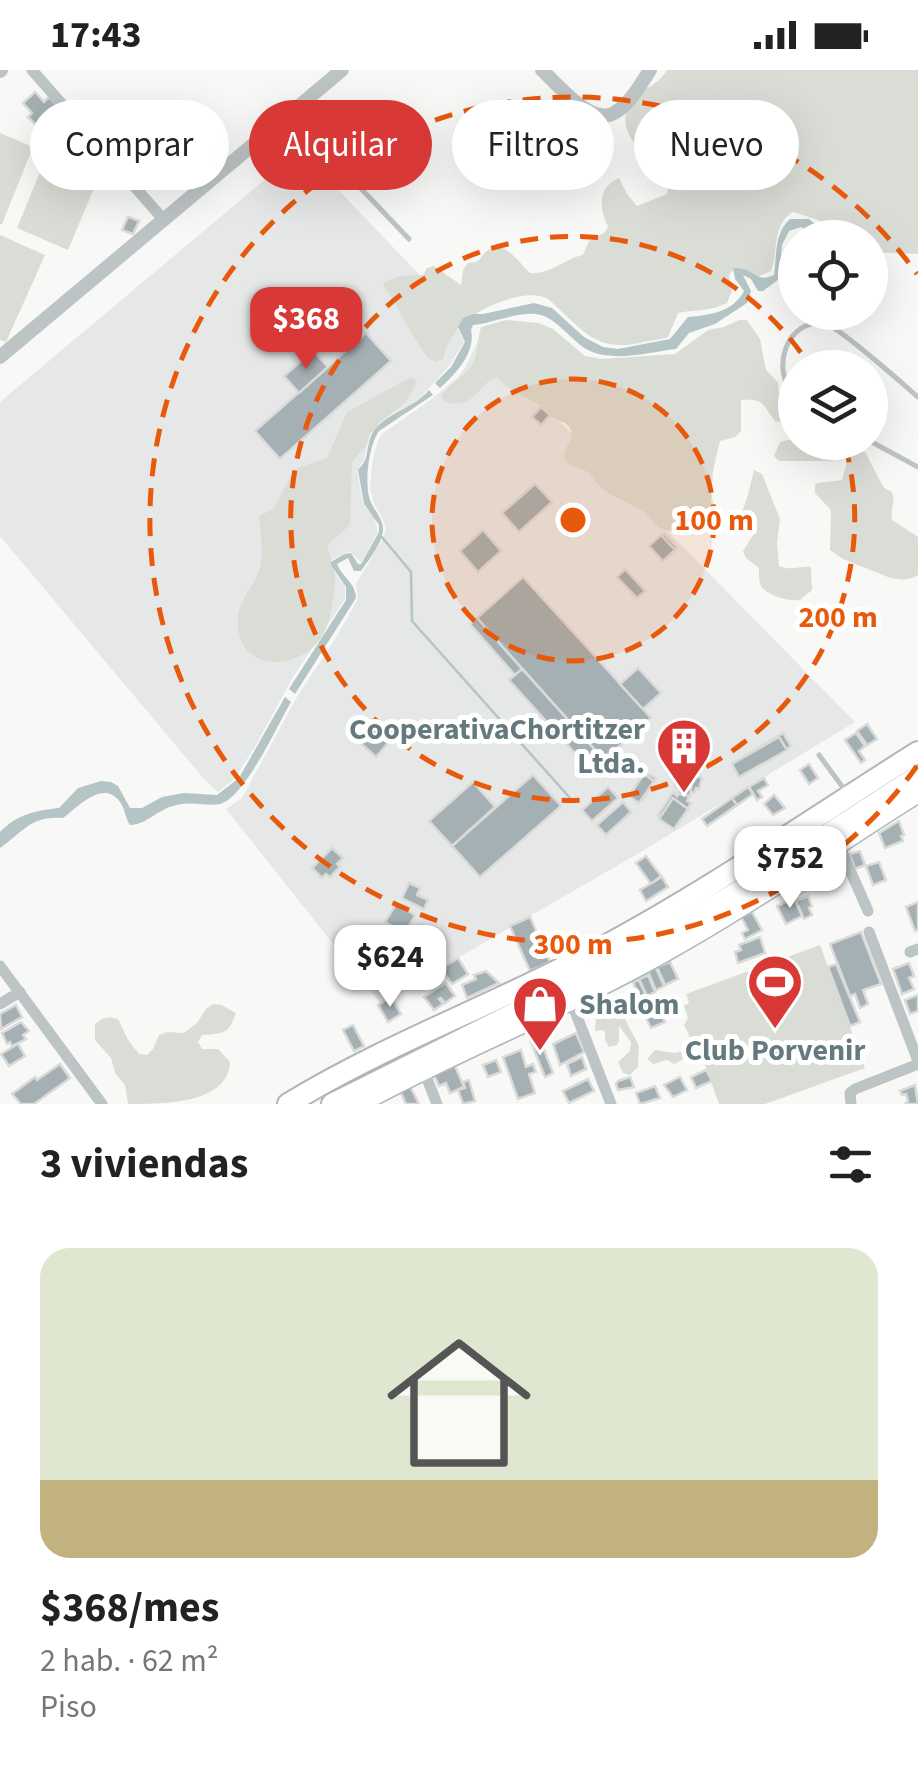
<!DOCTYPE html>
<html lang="es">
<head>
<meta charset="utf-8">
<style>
  body { margin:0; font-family:"Source Sans 3",sans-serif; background:#f6f6f6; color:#222; height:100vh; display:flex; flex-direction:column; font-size:38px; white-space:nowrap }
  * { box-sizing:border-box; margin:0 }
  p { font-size:32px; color:#767676 }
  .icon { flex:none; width:55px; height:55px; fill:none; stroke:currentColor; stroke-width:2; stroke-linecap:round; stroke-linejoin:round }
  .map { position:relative; height:1034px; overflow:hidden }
  .drawer { display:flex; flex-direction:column; background:#fff; flex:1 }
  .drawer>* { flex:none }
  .guide { position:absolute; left:30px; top:30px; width:860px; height:90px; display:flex; gap:20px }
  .controls { position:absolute; left:778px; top:150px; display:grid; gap:20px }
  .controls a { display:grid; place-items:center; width:110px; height:110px; border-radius:50%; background:#fff; box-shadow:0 10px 40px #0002; font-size:50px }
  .price { position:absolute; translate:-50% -85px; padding:0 22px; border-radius:20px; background:#fff; color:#222; font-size:32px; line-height:65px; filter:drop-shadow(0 2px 5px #0008) }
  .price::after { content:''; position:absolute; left:50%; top:60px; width:30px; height:22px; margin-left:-15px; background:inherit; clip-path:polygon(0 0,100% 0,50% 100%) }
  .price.current { background:#d93936; color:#fff }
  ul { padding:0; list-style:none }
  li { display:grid; align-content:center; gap:20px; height:530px; padding:0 40px }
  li+li { border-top:2px solid #e0e0e0 }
  li span { display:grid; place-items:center; height:310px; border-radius:30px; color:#555 }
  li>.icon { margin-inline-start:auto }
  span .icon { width:180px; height:180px; fill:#fffc; stroke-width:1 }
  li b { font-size:42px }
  h2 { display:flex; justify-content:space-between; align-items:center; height:120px; padding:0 40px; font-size:42px }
  .pill { padding:0 35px; border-radius:45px; background:#fff; box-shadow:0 10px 40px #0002; font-size:35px; line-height:90px }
  .pill.current { background:#d93936; color:#fff }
  .status { display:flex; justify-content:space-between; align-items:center; height:70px; padding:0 50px; background:#fff; direction:ltr }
  .status svg { height:28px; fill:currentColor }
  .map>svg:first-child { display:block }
  .built { fill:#e6e8e7 }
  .green { fill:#daddd5 }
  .water { fill:#b5c5c6 }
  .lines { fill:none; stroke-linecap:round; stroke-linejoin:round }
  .stream { stroke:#b5c5c6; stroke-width:2.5 }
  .building { fill:#a4b0b3; stroke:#dadad8; stroke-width:2.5 }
  .primary-casing { stroke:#b1b8ba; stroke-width:21 }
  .motorway-casing { stroke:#b1b7b9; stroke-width:24 }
  .service { stroke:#bdc4c5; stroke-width:5 }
  .minor { stroke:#bdc4c5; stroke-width:11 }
  .tertiary { stroke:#bdc4c5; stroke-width:14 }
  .primary { stroke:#fff; stroke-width:18 }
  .motorway { stroke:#fff; stroke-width:20 }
  .ring { fill:none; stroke:#e8590c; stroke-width:5; stroke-dasharray:18 12 }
  .labels { text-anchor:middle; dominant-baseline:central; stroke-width:10; stroke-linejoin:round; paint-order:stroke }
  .poi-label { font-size:30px; font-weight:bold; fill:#657a7f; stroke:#fff; text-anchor:end }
  .centre { fill:#e8590c; stroke:#fff; stroke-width:5 }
  .ring-label { font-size:30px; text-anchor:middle; font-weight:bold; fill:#e8590c; stroke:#fff; stroke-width:10; stroke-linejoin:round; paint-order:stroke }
</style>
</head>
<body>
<div class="status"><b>17:43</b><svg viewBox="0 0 49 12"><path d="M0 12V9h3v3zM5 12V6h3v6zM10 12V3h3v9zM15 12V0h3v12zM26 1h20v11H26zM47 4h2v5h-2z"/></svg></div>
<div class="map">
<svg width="918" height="1034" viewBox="0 0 918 1034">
  <rect width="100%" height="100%" fill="#f8f8f6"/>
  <g class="built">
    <path d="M300 80 461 248 456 255 464 272 449 296 423 325 410 335 393 343 376 356 370 365 364 389 357 401 363 434 374 448 378 462 361 493 351 482 344 483 330 491V495L345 517V529L293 607 253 680 235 708 218 722 204 709 0 466V332Z"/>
    <path d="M479 269 855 652 639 783 380 933 226 739 242 728 298 625 334 571 358 529 356 514 383 469 386 458 381 445 374 434 370 419 372 395 377 373 382 364 433 328 457 308 466 296Z"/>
  </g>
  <g class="green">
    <path d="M667 0H918V184L870 182V168L840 167 818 150 793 142C771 156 779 180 771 201L753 209 746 204 734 200 731 202 729 206 732 221 727 233C708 242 699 239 678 243L668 267C660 270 652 270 644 272 594 284 583 259 548 229 526 217 481 237 463 253 453 263 446 275 443 289L436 292 428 288C416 271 406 254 396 235 392 226 386 223 383 213L400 206 423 205 427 198 434 196 461 215 463 200 468 193C484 192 478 187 488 180 504 168 520 194 530 203 550 205 564 189 583 185L589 171 604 163 608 157C599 137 597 118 619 108L627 124 637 136 667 124 668 116C656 107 629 70 626 56 624 47 626 39 630 32 640 18 656 18 667 0Z"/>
    <path d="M0 63 33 77 2 154H0Z"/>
    <path d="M48 83 100 104 68 180 17 158Z"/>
    <path d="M0 165 45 185 6 272 0 270Z"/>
    <path d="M506 250 539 253 553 259 585 286 601 289 675 284 708 260 724 257 739 250H747L760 269 766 300 778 312 780 336 793 347 791 354 775 351C763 335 764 328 741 330V361L735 367 720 371 713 401 711 432 718 437 722 444 718 451 679 454 675 461C654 461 656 451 642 441 622 427 603 427 590 403 583 399 573 398 568 393 555 381 579 371 569 357 565 351 562 353 556 349 545 343 554 346 544 338 529 327 509 323 497 307 475 315 480 337 446 333L441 327C447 314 462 309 471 297 479 285 477 270 481 257Z"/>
    <path d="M411 307 417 311C407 335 398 338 379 353L378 359 370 363 365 377 352 392 350 455 327 475C329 485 334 496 335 505 336 518 330 554 323 565 306 596 249 606 239 564 232 529 257 519 261 493 263 478 260 461 259 446L273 439 295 399 327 388 347 342Z"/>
    <path d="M788 370H795V372L841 373C841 380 838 385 833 391H779L774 386 780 372Z"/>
    <path d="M853 382H865L884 418 892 422C896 431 890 440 892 450L918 467V505C908 511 899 510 888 507L843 489 830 480 831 440 815 423V415L818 413 842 410 848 388Z"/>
    <path d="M754 400 762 404 780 449 777 473 779 496C790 501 799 496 811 497L812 520 800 530C790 532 766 525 761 516 759 513 759 501 759 498L746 488 743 481 755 462 751 456 745 461 737 458C738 447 742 443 745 434 749 423 751 411 754 400Z"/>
    <path d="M820 875 865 998 765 1034H719L698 976 688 987 674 994 667 990 653 994 647 989 655 980 675 983 687 980 689 965 684 955 688 948 684 936 689 933 686 924Z"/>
    <path d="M213 934 221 935 236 943C228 965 225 963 202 965L198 972 202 979H218L230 992C228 1034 164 1034 128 1034L125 1015 115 1003 111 988 95 970V954C103 947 108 946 118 949L128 970 139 984 147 985 153 979 159 965 167 962 184 963 197 953 206 939Z"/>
    <path d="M603 945 624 947 639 976 638 997 630 1005 623 1003 618 992 630 981 631 972 619 956V971L617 975 609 977 605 970V962L603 960 595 961 596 949Z"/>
  </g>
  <g class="water">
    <path d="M790 149H809L830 167H819L801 157 789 161 782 175 779 209 763 221H758L751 209 743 205 751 221 747 233 715 254 689 263 676 279C649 282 614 293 588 280 571 271 556 246 536 244 516 242 493 253 473 255L471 260C476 282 456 304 440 318L435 313 451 297 465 272 458 257 463 248 473 244H483L534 233 552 238 584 267 603 277 618 279 670 269 688 247C710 245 733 242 744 221L735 209 733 198C756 197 754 214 774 205 777 185 774 163 790 149Z"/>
    <path d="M429 320 433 325 379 361C369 375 364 413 370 430 373 439 383 448 383 459 383 473 368 491 361 501H354L348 488 337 494C342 507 356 513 356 528L295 624 289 619 346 530V517L331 495V492L344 484 351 483 358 494H361L379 462V455L364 434 358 400C361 396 365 392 366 387 369 376 368 366 377 357 392 341 415 337 429 320Z"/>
    <path d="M285 627 291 632C278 654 244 729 220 734 206 737 192 730 173 736 157 740 146 755 130 755 125 748 125 738 120 732 103 708 77 738 63 748 31 745 23 762 0 778V762C18 744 34 741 59 738L78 718 101 711 111 712 118 716 130 738H142L162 727 184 723 217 725 239 708Z"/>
  </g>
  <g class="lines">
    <path class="stream" d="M381 466 411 502 412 551 570 728"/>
  </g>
  <g class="building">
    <path d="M35 22 44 32 49 27 60 39 55 44 61 50 49 61 44 55 40 59 28 47 32 43 23 33Z"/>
    <path d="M128 147 139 151 133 164 122 160Z"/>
    <path d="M366 263 391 291 280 389 255 361Z"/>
    <path d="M313 281 328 297 299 323 284 306Z"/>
    <path d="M541 337 550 345 541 355 532 347Z"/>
    <path d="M535 414 552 432 519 462 502 443Z"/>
    <path d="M483 460 501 481 478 502 460 481Z"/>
    <path d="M664 464 677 477 666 488 653 474Z"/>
    <path d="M661 465 675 480 663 491 649 476Z"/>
    <path d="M625 499 645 521 637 528 617 507Z"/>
    <path d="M523 507 651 648 604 690 477 548Z"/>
    <path d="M477 548 522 599 515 605 470 554Z"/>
    <path d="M638 598 661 623 643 639 620 614Z"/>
    <path d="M522 599 604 690 591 701 509 610Z"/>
    <path d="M867 654 877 669 867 675 857 661Z"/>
    <path d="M370 656 388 673 376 687 357 670Z"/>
    <path d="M783 663 791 676 743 705 735 692Z"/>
    <path d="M856 663 865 676 859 681 865 690 861 693 845 670Z"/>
    <path d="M779 667 787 680 739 707 732 694Z"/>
    <path d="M809 694 818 708 809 714 800 700Z"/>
    <path d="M681 695 700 701 699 707 702 708 699 719 696 718 694 723 691 722 687 731 691 733 676 756 658 745 673 722 677 726 679 719 675 718 676 712 673 711 675 700 680 701Z"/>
    <path d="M683 701 693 703 690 726 678 724 679 717H675L677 705 682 706Z"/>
    <path d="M644 702 656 708 642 731 631 724Z"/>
    <path d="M644 704 654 711 639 733 629 726Z"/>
    <path d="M533 705 561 736 480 807 452 776Z"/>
    <path d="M764 708 768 715 758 721 762 727 757 730 749 717Z"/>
    <path d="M473 712 495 737 452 776 429 751Z"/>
    <path d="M608 717 618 728 592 751 582 740Z"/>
    <path d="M748 717 753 724 723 745 718 738Z"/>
    <path d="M774 725 785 738 773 745 764 734Z"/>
    <path d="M673 728 688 739 674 759 659 749Z"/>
    <path d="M732 728 737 735 707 756 702 749Z"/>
    <path d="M623 732 631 742 606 765 597 755Z"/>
    <path d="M899 751 904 765 901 766 903 771 885 778 879 763Z"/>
    <path d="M332 778 343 788 337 794 340 797 330 807 326 804 322 808 312 798Z"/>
    <path d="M860 781 865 795 855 799 850 784Z"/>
    <path d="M646 786 661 806 651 814 636 793Z"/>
    <path d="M879 792 886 810 873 815 866 796Z"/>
    <path d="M662 807 668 817 646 831 640 820Z"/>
    <path d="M409 813 420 818 417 825 428 830 424 839 402 828Z"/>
    <path d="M808 826 812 836 809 838 812 845 804 849 796 831Z"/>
    <path d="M794 828 802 846 786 854 777 836Z"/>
    <path d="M918 832V860L915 861 906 837Z"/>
    <path d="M396 834 415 845 405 863 385 852Z"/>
    <path d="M752 842 762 860 745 869 742 863 748 860 741 847Z"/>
    <path d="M530 847 550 892 530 901 510 856Z"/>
    <path d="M384 862 405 871 400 881 385 874 382 880 377 878Z"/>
    <path d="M861 862 881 914 863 920 868 934 860 938 855 924 850 926 830 874Z"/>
    <path d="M760 867 765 883 738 893 735 882 741 880 739 875Z"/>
    <path d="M349 869 364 888 355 895 340 876Z"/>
    <path d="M458 888 468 904 452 914 441 899Z"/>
    <path d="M670 892 678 909 665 915 657 897Z"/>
    <path d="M909 893 914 906 909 908 914 919 902 924 893 899Z"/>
    <path d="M836 894 860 952 850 956 828 897Z"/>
    <path d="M656 898 664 916 656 920 648 902Z"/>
    <path d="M486 901 499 913 467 928 462 915 476 909 474 905Z"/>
    <path d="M648 905 655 922 647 926 639 909Z"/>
    <path d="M639 910 648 930 641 933 633 912Z"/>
    <path d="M446 913 455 926 445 933 441 928 439 929 443 934 434 940 424 927Z"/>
    <path d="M918 925V941L910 944 905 930Z"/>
    <path d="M391 927 401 944 388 952 378 935Z"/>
    <path d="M16 935 22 947 1 959 0 944Z"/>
    <path d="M660 942 665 952 651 958 646 948Z"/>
    <path d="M21 952 29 961 23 965 26 969 12 976 10 972 7 974 2 963Z"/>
    <path d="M353 955 364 976 354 981 343 960Z"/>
    <path d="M536 959 553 1003 545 1007 527 962Z"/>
    <path d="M576 963 584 982 560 995 553 974Z"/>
    <path d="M18 974 25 986 9 996 1 984Z"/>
    <path d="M521 980 526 997 533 994 536 1002 529 1004 535 1023 518 1029 503 987Z"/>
    <path d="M582 987 586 999 571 1006 567 994Z"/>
    <path d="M496 990 501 1002 488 1007 483 995Z"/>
    <path d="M60 994 70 1008 34 1034H21L12 1024 35 1007 37 1010Z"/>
    <path d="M455 996 464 1017 450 1023 446 1013 439 1016 434 1005Z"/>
    <path d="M706 1000 712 1011 696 1018 691 1007Z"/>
    <path d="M630 1007 634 1017 618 1020 616 1014 618 1011Z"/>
    <path d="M680 1007 687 1020 673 1027 664 1015Z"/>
    <path d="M588 1009 594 1021 569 1033 563 1021Z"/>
    <path d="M469 1010 475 1031 463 1034 458 1020 465 1018 463 1012Z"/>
    <path d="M915 1015 918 1034H905L908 1031 906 1024 902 1025 900 1021Z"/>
    <path d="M410 1016 419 1034H406L400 1021Z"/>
    <path d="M655 1016 660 1028 640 1034 636 1023Z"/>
  </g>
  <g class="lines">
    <g class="primary-casing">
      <path id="primary" d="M359 1034C457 980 562 940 660 885 749 836 832 777 918 723"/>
    </g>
    <g class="motorway-casing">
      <g id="motorway">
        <path d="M288 1034C388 973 499 933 601 878 711 819 813 748 918 682"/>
        <path d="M332 1034 623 889 736 823 918 706"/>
      </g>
    </g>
    <g class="service">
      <path d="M290 44 409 169"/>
      <path d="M795 324C769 301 787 246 826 254 839 257 904 315 918 327"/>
      <path d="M870 371 918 397"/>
      <path d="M819 685 847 723"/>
    </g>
    <g class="minor">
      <path d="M32 0 163 149"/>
      <path d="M839 775 868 841"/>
      <path d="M869 862 918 991"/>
      <path d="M910 882 918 879"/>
      <path d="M0 896 102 1034"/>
      <path d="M571 931 611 1034"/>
      <path d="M0 934 20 922"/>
      <path d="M424 1001 437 1034"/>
      <path d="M851 1034 850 1023 855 1019 918 994"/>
    </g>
    <g class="tertiary">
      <path d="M542 0C557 14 591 56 614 43 629 35 641 14 650 0"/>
      <path d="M0 1 1 0"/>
      <path d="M0 287 342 0"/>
    </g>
    <use href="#primary" class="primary"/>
    <use href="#motorway" class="motorway"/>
  </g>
  <circle cx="573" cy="450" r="141" fill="#e8590c" fill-opacity=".12"/>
  <g class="ring">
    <circle cx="573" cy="450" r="141"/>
    <path d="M845 375A282 282 0 1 1 810 296"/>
    <path d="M917 696A423 423 0 1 1 917 204"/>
  </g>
  <defs>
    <g id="building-pin" transform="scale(2.875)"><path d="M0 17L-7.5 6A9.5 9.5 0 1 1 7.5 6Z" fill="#d93936" stroke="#fff"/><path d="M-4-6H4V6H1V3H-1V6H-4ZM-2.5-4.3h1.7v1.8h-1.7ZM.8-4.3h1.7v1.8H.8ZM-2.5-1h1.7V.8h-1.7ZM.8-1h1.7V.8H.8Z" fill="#fff"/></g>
    <g id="stadium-pin" transform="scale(2.875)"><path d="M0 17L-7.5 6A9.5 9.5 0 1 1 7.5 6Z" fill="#d93936" stroke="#fff"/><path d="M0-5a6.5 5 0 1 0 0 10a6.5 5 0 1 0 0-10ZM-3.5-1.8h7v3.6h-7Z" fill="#fff"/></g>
    <g id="shop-pin" transform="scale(2.875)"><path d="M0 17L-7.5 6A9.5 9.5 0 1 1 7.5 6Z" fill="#d93936" stroke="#fff"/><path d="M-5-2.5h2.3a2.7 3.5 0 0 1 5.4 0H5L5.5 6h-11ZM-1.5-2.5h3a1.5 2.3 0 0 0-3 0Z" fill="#fff"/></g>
  </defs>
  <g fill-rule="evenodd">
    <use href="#building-pin" x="684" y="676"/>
    <use href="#stadium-pin" x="775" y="912"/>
    <use href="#shop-pin" x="540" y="934"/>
  </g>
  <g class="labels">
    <g class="poi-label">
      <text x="645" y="659">CooperativaChortitzer<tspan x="645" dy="34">Ltda.</tspan></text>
      <text x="579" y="934" text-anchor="start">Shalom</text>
      <text x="775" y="980" text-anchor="middle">Club Porvenir</text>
    </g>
  </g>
  <circle cx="573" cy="450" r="15" class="centre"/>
  <g class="ring-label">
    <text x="714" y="460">100 m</text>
    <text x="838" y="557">200 m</text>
    <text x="573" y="884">300 m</text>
  </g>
</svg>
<div class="controls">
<a><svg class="icon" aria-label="locate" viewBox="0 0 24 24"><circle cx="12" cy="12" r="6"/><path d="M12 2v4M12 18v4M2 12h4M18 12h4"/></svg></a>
<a><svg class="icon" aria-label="layers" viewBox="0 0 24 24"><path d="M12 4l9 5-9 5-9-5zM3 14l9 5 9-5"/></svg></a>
</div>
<b class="price current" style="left:306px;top:302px">$368</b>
<b class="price" style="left:790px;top:841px">$752</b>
<b class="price" style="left:390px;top:940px">$624</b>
<div class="guide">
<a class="pill">Comprar</a>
<a class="pill current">Alquilar</a>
<a class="pill">Filtros</a>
<a class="pill">Nuevo</a>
</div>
</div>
<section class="drawer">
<h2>3 viviendas<svg class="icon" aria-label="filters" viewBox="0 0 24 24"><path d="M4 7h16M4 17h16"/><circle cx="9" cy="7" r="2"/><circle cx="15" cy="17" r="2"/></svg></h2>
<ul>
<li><span style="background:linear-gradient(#dfe7d0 75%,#c2b280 0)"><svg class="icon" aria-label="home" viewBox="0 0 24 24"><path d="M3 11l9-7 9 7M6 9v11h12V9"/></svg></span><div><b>$368/mes</b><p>2 hab. · 62 m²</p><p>Piso</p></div></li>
</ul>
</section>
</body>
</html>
